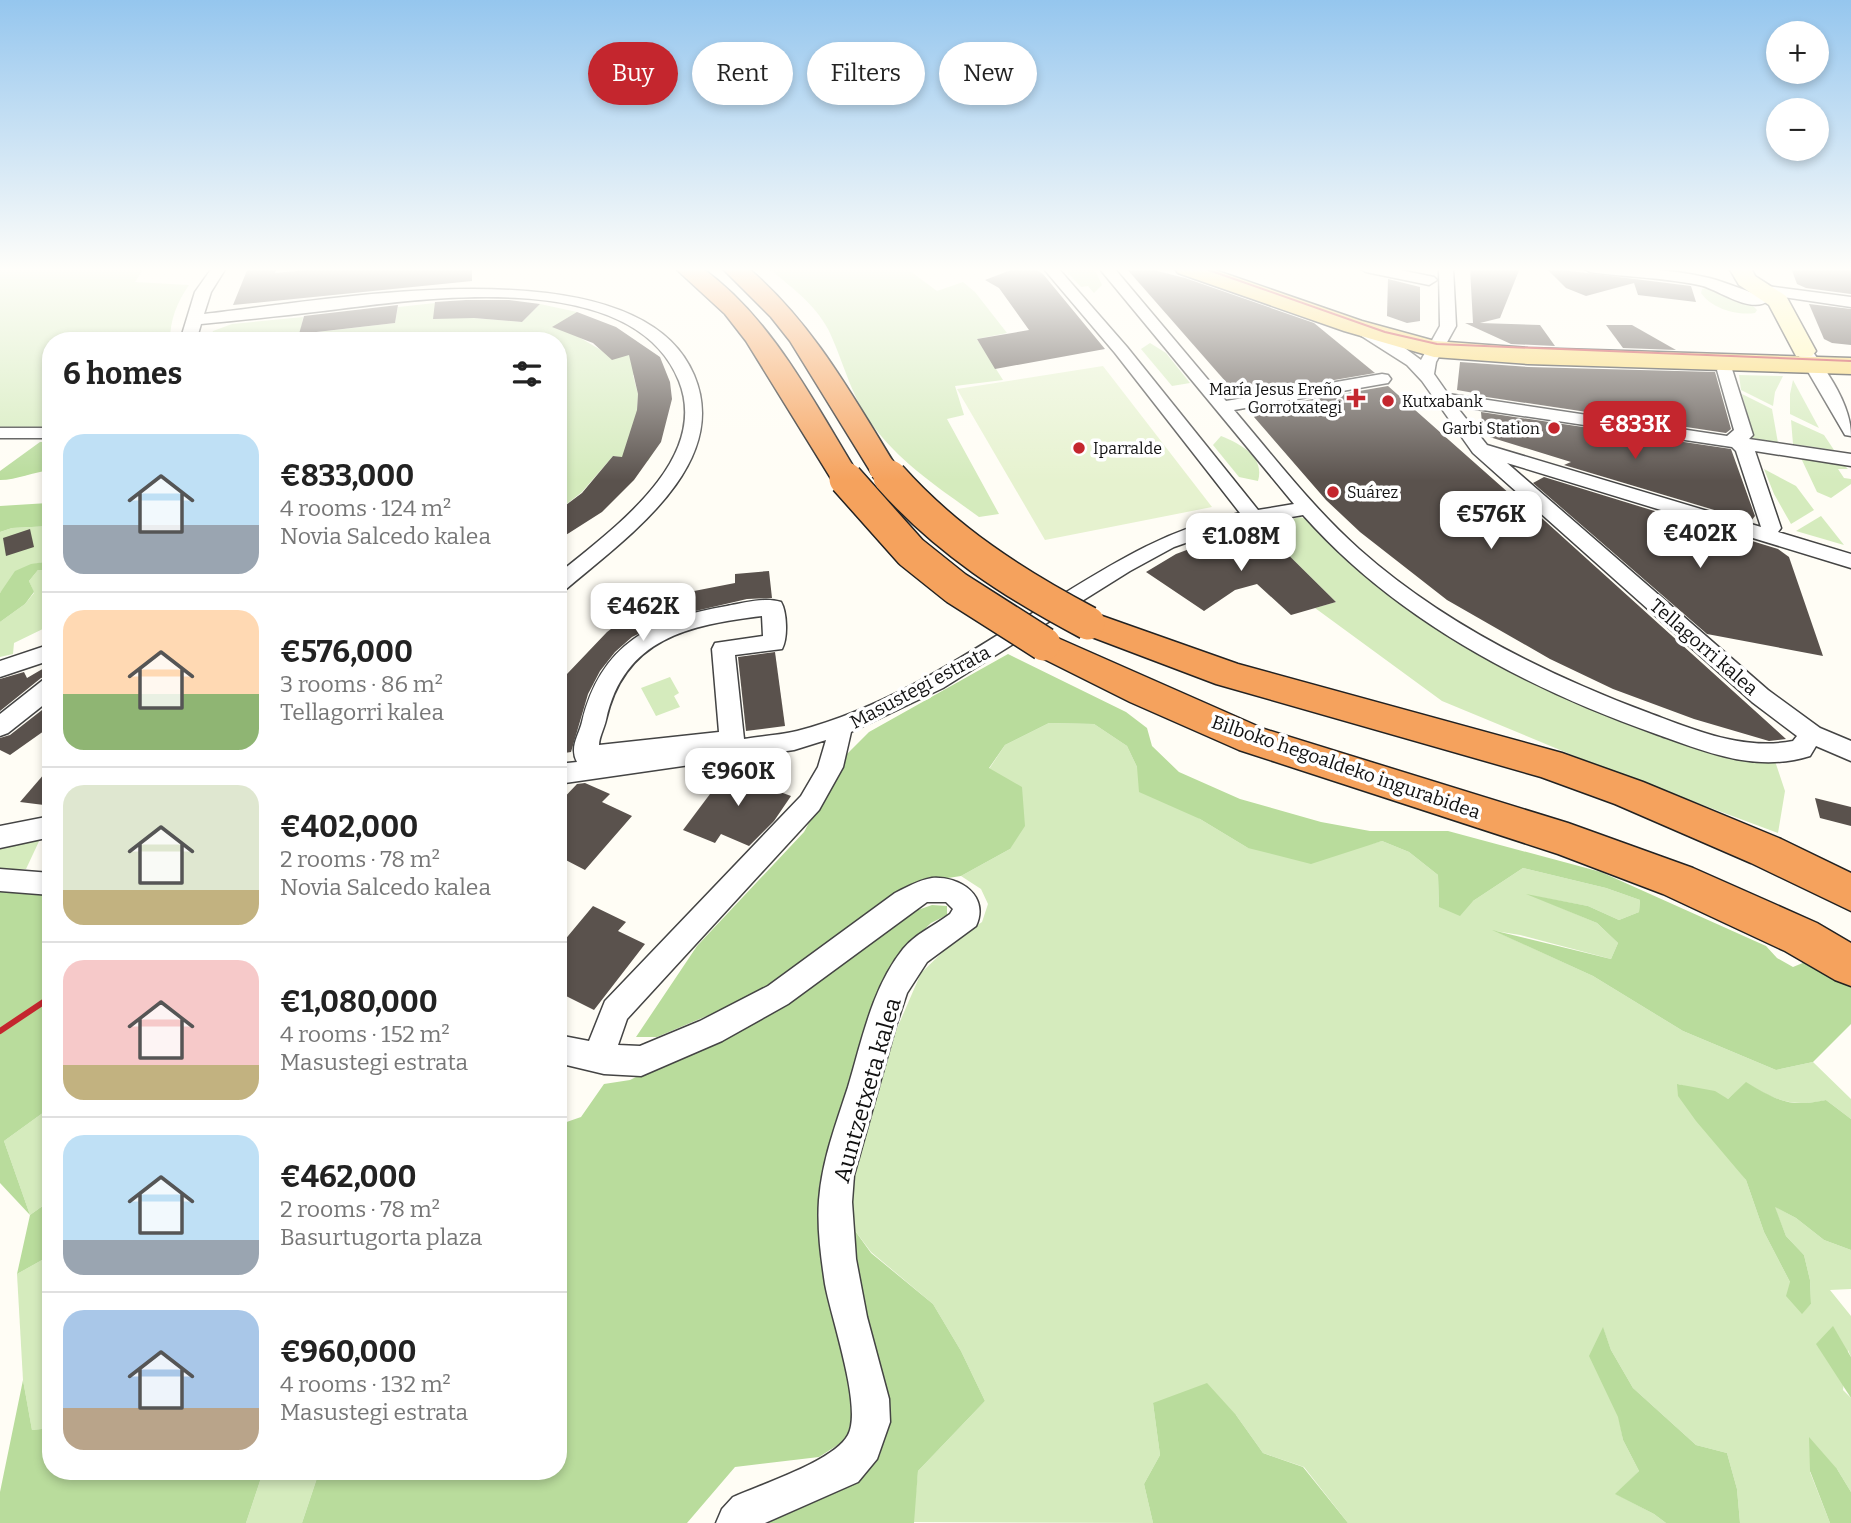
<!DOCTYPE html>
<html lang="en">
<head>
<meta charset="utf-8">
<style>
  body { margin:0; font-family:Bitter,serif; background:#f2f2f2; color:#222; height:100vh; display:flex; flex-direction:column; font-size:26px; white-space:nowrap }
  * { box-sizing:border-box; margin:0 }
  p { font-size:23px; color:#767676 }
  .icon { flex:none; width:38px; height:38px; fill:none; stroke:currentColor; stroke-width:2; stroke-linecap:round; stroke-linejoin:round }
  .map { position:relative; flex:1; overflow:hidden }
  .sheet { position:absolute; left:42px; top:332px; width:525px; height:1148px; display:flex; flex-direction:column; background:#fff; border-radius:28px; box-shadow:0 4px 10px #0003 }
  .sheet>* { flex:none }
  .top-card { position:absolute; left:588px; top:42px; width:665px; height:63px; display:flex; gap:14px }
  .tools { position:absolute; left:1766px; top:21px; display:grid; gap:14px }
  .tools a { display:grid; place-items:center; width:63px; height:63px; border-radius:50%; background:#fff; box-shadow:0 4px 10px #0003; font-size:35px }
  .price { position:absolute; translate:-50% -60px; padding:0 16px; border-radius:14px; background:#fff; color:#222; font-size:23px; line-height:46px; filter:drop-shadow(0 2px 4px #0008) }
  .price::after { content:''; position:absolute; left:50%; top:42px; width:21px; height:16px; margin-left:-10px; background:inherit; clip-path:polygon(0 0,100% 0,50% 100%) }
  .price.active { background:#c4262e; color:#fff }
  ul { padding:0; list-style:none }
  li { display:flex; align-items:center; gap:21px; height:175px; padding:0 21px }
  li+li { border-top:2px solid #e0e0e0 }
  li span { display:grid; place-items:center; flex:none; width:196px; height:140px; border-radius:21px; color:#555 }
  li>.icon { margin-inline-start:auto }
  span .icon { width:84px; height:84px; fill:#fffc; stroke-width:1 }
  li b { font-size:30px }
  h2 { display:flex; justify-content:space-between; align-items:center; height:84px; padding:0 21px; font-size:30px }
  .pill { padding:0 24px; border-radius:32px; background:#fff; box-shadow:0 4px 10px #0003; font-size:24px; line-height:63px }
  .pill.active { background:#c4262e; color:#fff }
  .map>svg:first-child { display:block }
  .green { fill:#d5ebbd }
  .forest { fill:#b9dc9c }
  .pitch { fill:#e6f2cf }
  .building { fill:#5a524d }
  .lines { fill:none; stroke-linecap:round; stroke-linejoin:round }
  .street-casing { stroke:#444; stroke-width:3 }
  .secondary-casing { stroke:#333; stroke-width:3 }
  .primary-casing { stroke:#222; stroke-width:3 }
  .highway-casing { stroke:#222; stroke-width:3 }
  .street { fill:#fff; fill-rule:evenodd }
  .secondary { fill:#fff6b0; fill-rule:evenodd }
  .primary { fill:#f9d66b; fill-rule:evenodd }
  .highway { fill:#f5a25d; fill-rule:evenodd }
  .tram { stroke:#c4262e; stroke-width:2 }
  .rail { stroke:#c4262e; stroke-width:6 }
  .highway-bridge-far1-casing { stroke:#222; stroke-width:28; stroke-linecap:butt }
  .highway-bridge-casing { stroke:#222; stroke-width:36; stroke-linecap:butt }
  .highway-bridge-far1 { stroke:#f5a25d; stroke-width:26 }
  .highway-bridge { stroke:#f5a25d; stroke-width:33 }
  .poi-dot { fill:#c4262e; stroke:#fff; stroke-width:2.5 }
  .labels { text-anchor:middle; dominant-baseline:central; stroke-width:7; stroke-linejoin:round; paint-order:stroke }
  .far-poi-label { font-size:16px; fill:#111; stroke:#fff; text-anchor:start }
  .street-label { font-size:19px; fill:#111; stroke:#fff }
  .near-street-label { font-size:23px; fill:#111; stroke:#fff }
</style>
</head>
<body>
<div class="map">
<svg width="1851" height="1523" viewBox="0 0 1851 1523">
  <rect width="100%" height="100%" fill="#fffdf5"/>
  <g class="green">
    <path d="M0 268H144L135 282 189 285C177 302 170 320 170 341H51V429L0 430Z"/>
    <path d="M768 268H906L937 291 963 282 975 292 1007 333 977 339 1003 380 955 386 964 415 947 419 999 514 979 517C938 487 901 464 870 422 850 393 843 360 828 329 814 303 790 286 768 268Z"/>
    <path d="M1071 268H1094L1102 285 1094 293 1088 286 1081 287 1067 272Z"/>
    <path d="M1712 287 1747 300 1757 310 1755 313C1737 316 1711 308 1701 293L1702 289Z"/>
    <path d="M435 303 474 318 522 322 540 304 577 312V336L606 353 647 349 660 369 633 375 638 394 637 410 662 437 648 461 613 456 582 492 558 511V443L564 425V401L558 402V341H209L213 331 232 324 303 317 300 334 395 323 398 307Z"/>
    <path d="M1150 343 1166 353 1190 383 1172 386 1141 349Z"/>
    <path d="M1739 375 1783 376 1775 392 1773 406 1741 390Z"/>
    <path d="M1793 380 1819 428 1790 414V394Z"/>
    <path d="M1742 394 1772 409 1778 443 1753 438Z"/>
    <path d="M1791 420 1824 435 1834 450 1793 444Z"/>
    <path d="M1221 436C1241 444 1265 457 1258 481L1239 477 1213 445Z"/>
    <path d="M1801 458 1845 466 1848 469H1838L1844 478 1851 479V484L1831 498 1817 492Z"/>
    <path d="M1764 469 1796 486 1814 510 1791 524 1774 494Z"/>
    <path d="M1821 516 1844 545 1796 531Z"/>
    <path d="M1300 517 1316 522 1516 667 1775 761 1785 791 1778 833 1606 769 1442 701 1315 608 1336 602 1260 527Z"/>
    <path d="M51 526V561C18 566 21 570 0 593V532L12 528Z"/>
    <path d="M38 570 51 571V625L14 643 13 654 0 657V622L25 604 34 593 29 581Z"/>
    <path d="M670 677 679 693 674 696 680 707 656 716 641 688Z"/>
    <path d="M1049 723 1094 724 1127 746 1137 767 1200 819 1248 848 1352 849 1382 841 1409 852 1438 875 1439 907 1473 901 1523 868 1606 888 1640 900 1639 912 1619 920 1588 906 1533 896 1597 923 1618 943 1611 959 1520 935 1495 931 1593 976 1683 1031 1776 1070 1813 1062 1851 1099V1119L1826 1100C1791 1108 1776 1100 1746 1083L1728 1099 1678 1084 1746 1180 1764 1232 1790 1282 1802 1313 1811 1304 1810 1280 1804 1255 1786 1236 1774 1206 1796 1218 1824 1240 1851 1250V1289L1830 1290 1851 1316V1357L1848 1350 1843 1390 1851 1398V1492L1837 1469 1810 1472 1830 1523H1740L1737 1489 1727 1453 1696 1445 1633 1388 1611 1350 1603 1328 1623 1440 1639 1471 1616 1494 1654 1514 1666 1523H1348L1304 1467 1263 1453 1236 1415 1153 1403 1160 1455 1144 1484 1153 1523 913 1522 918 1471 985 1401 961 1351 933 1304 871 1252 853 1228 848 1187 882 1063 921 973 952 943 982 922 988 904 981 889 961 876 1010 849 989 769 1005 745Z"/>
    <path d="M41 837 26 869 0 870V846Z"/>
    <path d="M51 1107V1200L30 1215 4 1141Z"/>
    <path d="M51 1255V1428L32 1430 23 1380 17 1274Z"/>
    <path d="M263 1472H319L302 1523H246Z"/>
  </g>
  <g class="forest">
    <path d="M40 442H51V470C33 472 17 480 0 480V471Z"/>
    <path d="M48 503 51 505V526L12 528 0 532V506Z"/>
    <path d="M51 561V571L38 570 29 581 34 592 25 604 0 622V593L15 571 31 564Z"/>
    <path d="M1008 654 1126 712 1147 728 1152 746 1179 772 1240 799 1321 822 1370 831H1448L1601 872 1766 946 1777 958 1793 967 1805 962 1851 983V1024L1813 1062 1776 1070 1683 1031 1593 976 1492 930 1611 959 1618 943 1597 923 1526 894 1588 906 1619 920 1639 912 1640 900 1606 888 1523 868 1473 901 1460 916 1439 907 1438 875 1409 852 1382 841 1311 864 1248 848 1200 819 1139 792 1137 767 1127 746 1094 724 1049 723 1005 745 989 768 1022 787 1025 826 1010 849 961 876 922 882 804 967 728 1007 657 1037H636L697 946 804 832 846 755 869 732Z"/>
    <path d="M51 879V1107L4 1141 30 1215 51 1200V1255L17 1274 30 1215 0 1183V883Z"/>
    <path d="M932 905 947 906V915L931 923 910 943 828 1165 857 1410 847 1439 819 1457 735 1467 687 1523H302L319 1472H558V1125L581 1117 604 1084 630 1080 668 1061 870 941 915 911Z"/>
    <path d="M1746 1082C1776 1100 1790 1108 1826 1100L1851 1119V1250L1824 1240 1796 1218 1775 1207 1786 1236 1804 1255 1810 1280 1811 1304 1802 1314 1786 1296 1790 1282 1764 1232 1746 1180 1696 1121 1678 1096 1677 1084 1715 1091 1728 1099Z"/>
    <path d="M853 1228 871 1253 933 1304 961 1351 985 1401 918 1471 914 1523H768L796 1505 848 1487 880 1455 887 1409 861 1296Z"/>
    <path d="M1833 1326 1851 1357V1398L1816 1344Z"/>
    <path d="M1603 1327 1611 1350 1633 1388 1696 1445 1727 1453 1737 1489 1740 1523H1666L1654 1514 1615 1494 1639 1471 1623 1440 1618 1417 1589 1356Z"/>
    <path d="M23 1380 32 1430 51 1428V1472H263L246 1523H0V1492Z"/>
    <path d="M1207 1383 1236 1415 1263 1453 1303 1467 1348 1523H1153L1144 1484 1160 1455 1153 1403Z"/>
    <path d="M1809 1437 1837 1469 1851 1492V1523H1830L1810 1471Z"/>
  </g>
  <path class="pitch" d="M1103 366 1212 507 1045 540 957 389Z"/>
  <g class="building">
    <path d="M248 268H277L275 273 329 268H472V281L233 305Z"/>
    <path d="M1016 268H1034L1043 274 1105 349 995 369 977 339 1029 330 999 288 985 280Z"/>
    <path d="M1126 268H1146L1185 278 1314 323 1375 373 1258 393 1233 390Z"/>
    <path d="M1470 268H1520L1500 318 1480 323 1540 325 1555 346 1511 344 1465 323H1473Z"/>
    <path d="M1546 268 1691 286 1696 302 1638 295 1634 283 1586 296 1566 288Z"/>
    <path d="M1791 268H1851V294L1806 288 1797 284Z"/>
    <path d="M1388 279 1420 287V321L1407 323 1387 316Z"/>
    <path d="M466 300H509L540 304 522 322 474 318 433 319 435 302Z"/>
    <path d="M1809 304 1851 309V345L1832 343 1824 339Z"/>
    <path d="M398 305 395 323 299 334 304 316Z"/>
    <path d="M577 312 616 327 660 357 670 382 672 399 661 442 634 480 602 512 558 540V511L582 493 613 456 622 457 637 410 638 394 629 355 612 360 593 343 552 327Z"/>
    <path d="M1606 325H1632L1676 350 1623 348Z"/>
    <path d="M1460 362 1528 367 1715 372 1731 429 1726 433 1480 396V394L1457 390Z"/>
    <path d="M1388 386 1511 495 1514 493 1786 739 1769 741 1694 719 1613 689 1550 659 1447 600 1360 532 1326 500 1254 417 1261 408Z"/>
    <path d="M1481 412 1731 449 1755 516 1751 521 1564 465 1571 462 1483 435Z"/>
    <path d="M1544 477 1778 549 1789 557 1823 656 1707 634 1533 483Z"/>
    <path d="M1260 527 1336 602 1291 615 1257 584 1235 590 1204 611 1146 572 1176 554 1224 536Z"/>
    <path d="M30 529 34 547 6 556 3 538Z"/>
    <path d="M769 571 772 598 747 599 674 616 632 637 615 652 600 671 588 694 571 752 558 754V691L567 674 607 632 631 614 654 604 689 592 735 583V574Z"/>
    <path d="M775 652 785 726 746 731 738 657Z"/>
    <path d="M51 664V676L41 678 0 711V679L24 672 27 678Z"/>
    <path d="M51 703V726L10 755 0 750V738L10 735Z"/>
    <path d="M734 762 766 774 759 784 791 796 774 821 749 846 721 834 715 843 683 830Z"/>
    <path d="M51 766V797L44 805 20 802Z"/>
    <path d="M585 783 610 794 602 802 632 816 585 870 558 856V804L577 784Z"/>
    <path d="M1815 798 1851 807V826L1820 818Z"/>
    <path d="M593 906 626 922 618 931 645 944 594 1010 558 992V948Z"/>
  </g>
  <g class="lines">
    <g class="street-casing">
      <g id="street">
        <path d="M212 268H226L211 292 204 314C320 302 637 239 694 375 732 465 626 538 565 590L558 592V574C611 530 711 461 679 381 633 265 420 299 323 311 282 316 242 320 201 324L196 341H180L195 292Z"/>
        <path d="M1043 268H1058L1127 347 1258 510 1294 504 1099 268H1114L1226 401 1382 374 1388 375 1391 379 1388 383 1382 384 1234 410C1274 457 1312 507 1359 549 1442 623 1545 674 1649 713 1695 730 1743 751 1793 741L1797 736 1752 702 1473 453 1422 381 1407 365 1352 330 1360 325 1366 327 1402 346 1421 360 1440 326 1439 268H1453L1456 326 1436 362 1434 374 1448 394 1727 436 1734 430 1717 370 1725 365 1731 366 1753 435 1749 439 1851 454V466L1755 451 1781 528 1778 532 1851 554V568L1507 463 1768 690 1820 728 1851 741V761L1816 746 1810 756C1756 773 1706 752 1656 734 1526 688 1396 620 1303 515L1228 528 1174 547 1130 571 943 688 851 732 843 767 819 810 627 1019 618 1045 640 1046 700 1021 768 986 895 893C907 887 919 880 932 878 960 876 990 896 976 926L927 962 907 993 895 1029 854 1175 852 1202 856 1259 867 1317 889 1399 890 1422 877 1459 858 1482 765 1523H716L722 1509 733 1497C762 1484 834 1461 848 1435 863 1408 831 1318 825 1284 821 1257 817 1228 819 1200 822 1160 836 1124 848 1087 862 1040 872 988 903 949 915 934 934 926 950 914L953 909 946 902H927L788 1004 722 1041 641 1076 604 1074 558 1063V1035L589 1041 605 1001 801 796 818 767 826 740 794 750 558 784V764L577 762C569 747 579 735 582 722 601 643 652 619 727 606 744 603 764 597 781 602 787 612 788 638 782 649L735 655 744 739C761 736 780 735 797 731 884 709 963 657 1039 609 1106 568 1162 530 1240 513L1115 353ZM1456 406 1732 447 1736 451 1761 527 1487 445ZM762 616 763 636 715 643 712 649 719 732 599 745C599 737 604 729 606 720 624 638 689 625 762 616Z"/>
        <path d="M1359 268H1390L1434 277 1437 280 1429 285 1366 272Z"/>
        <path d="M1583 268C1624 268 1669 268 1709 278 1729 283 1747 292 1766 297L1769 300C1753 315 1720 291 1703 286 1670 278 1625 277 1590 272Z"/>
        <path d="M1767 286 1851 297V307L1762 294 1759 291 1762 288Z"/>
        <path d="M1804 346 1810 348C1828 373 1851 405 1851 436L1845 435 1796 351Z"/>
        <rect x="0" y="428" width="51" height="10"/>
        <path d="M51 644V660L0 677V661Z"/>
        <path d="M51 678V699L8 733 0 736V714L43 680Z"/>
        <path d="M51 816V837L0 848V826Z"/>
        <path d="M0 869 51 873V895L0 891Z"/>
      </g>
    </g>
    <g class="secondary-casing">
      <path id="secondary" d="M1729 268H1751L1755 276 1786 296 1816 351 1812 356H1796L1769 305 1739 285Z"/>
    </g>
    <g class="primary-casing">
      <path id="primary" d="M1174 268H1209L1362 321 1435 341 1528 348 1851 358V374L1528 364 1434 357 1344 331 1178 273Z"/>
    </g>
    <g class="highway-casing">
      <g id="highway">
        <path d="M675 268H702C774 320 815 405 861 479L857 485 846 488 835 485 746 341 725 314Z"/>
        <path d="M722 268H748C813 323 853 397 897 468L892 474 882 477 872 474 790 341 771 317Z"/>
        <path d="M1088 611 1238 664 1562 753 1643 782 1781 839 1851 873V911L1751 863 1615 804 1541 777 1216 684 1076 631 1071 623 1076 615Z"/>
        <path d="M1044 632 1264 729 1568 823 1693 868 1817 923 1851 943V986L1835 980 1785 951 1663 894 1558 854 1239 750 1130 702 1032 653 1027 644 1032 635Z"/>
      </g>
    </g>
    <use href="#street" class="street"/>
    <use href="#secondary" class="secondary"/>
    <use href="#primary" class="primary"/>
    <use href="#highway" class="highway"/>
    <path class="tram" d="M1203 268 1385 332 1437 344 1851 361"/>
    <path class="rail" d="M0 1031 51 997"/>
    <g class="highway-bridge-far1-casing">
      <path id="highway-bridge-far1" d="M882 468 892 479"/>
    </g>
    <g class="highway-bridge-casing">
      <g id="highway-bridge">
        <path d="M890 477C946 540 1014 584 1088 623"/>
        <path d="M846 479 911 552 956 588 1044 644"/>
      </g>
    </g>
    <use href="#highway-bridge-far1" class="highway-bridge-far1"/>
    <use href="#highway-bridge" class="highway-bridge"/>
  </g>
  <linearGradient id="sky" x2="0" y2="1"><stop stop-color="#95c6ee"/><stop offset="0.56" stop-color="#fffefa"/><stop offset="1" stop-color="#fffefa" stop-opacity="0"/></linearGradient>
  <rect width="1851" height="481" fill="url(#sky)"/>
  <g class="poi-dot">
    <path d="M1352.5 387.5h7v7h7v7h-7v7h-7v-7h-7v-7h7z"/>
    <circle cx="1388" cy="401" r="7"/>
    <circle cx="1554" cy="428" r="7"/>
    <circle cx="1079" cy="448" r="7"/>
    <circle cx="1333" cy="492" r="7"/>
  </g>
  <g class="labels">
    <g class="far-poi-label">
      <text x="1342" y="389" text-anchor="end">María Jesus Ereño<tspan x="1342" dy="18">Gorrotxategi</tspan></text>
      <text x="1402" y="401">Kutxabank</text>
      <text x="1540" y="428" text-anchor="end">Garbi Station</text>
      <text x="1093" y="448">Iparralde</text>
      <text x="1347" y="492">Suárez</text>
    </g>
    <g class="street-label">
      <text transform="translate(1704 647) rotate(41)">Tellagorri kalea</text>
      <text transform="translate(920 687) rotate(-28)">Masustegi estrata</text>
      <text transform="translate(1346 767) rotate(19)">Bilboko hegoaldeko ingurabidea</text>
    </g>
    <g class="near-street-label">
      <text transform="translate(867 1090) rotate(-74)">Auntzetxeta kalea</text>
    </g>
  </g>
</svg>
<div class="tools">
<a>+</a>
<a>−</a>
</div>
<b class="price active" style="left:1635px;top:461px">€833K</b>
<b class="price" style="left:1491px;top:551px">€576K</b>
<b class="price" style="left:1700px;top:570px">€402K</b>
<b class="price" style="left:1241px;top:573px">€1.08M</b>
<b class="price" style="left:643px;top:643px">€462K</b>
<b class="price" style="left:738px;top:808px">€960K</b>
<div class="top-card">
<a class="pill active">Buy</a>
<a class="pill">Rent</a>
<a class="pill">Filters</a>
<a class="pill">New</a>
</div>
<section class="sheet">
<h2>6 homes<svg class="icon" aria-label="filters" viewBox="0 0 24 24"><path d="M4 7h16M4 17h16"/><circle cx="9" cy="7" r="2"/><circle cx="15" cy="17" r="2"/></svg></h2>
<ul>
<li><span style="background:linear-gradient(#bfe0f5 65%,#9aa5b1 0)"><svg class="icon" aria-label="home" viewBox="0 0 24 24"><path d="M3 11l9-7 9 7M6 9v11h12V9"/></svg></span><div><b>€833,000</b><p>4 rooms · 124 m²</p><p>Novia Salcedo kalea</p></div></li>
<li><span style="background:linear-gradient(#ffd9b3 60%,#8fb573 0)"><svg class="icon" aria-label="home" viewBox="0 0 24 24"><path d="M3 11l9-7 9 7M6 9v11h12V9"/></svg></span><div><b>€576,000</b><p>3 rooms · 86 m²</p><p>Tellagorri kalea</p></div></li>
<li><span style="background:linear-gradient(#dfe7d0 75%,#c2b280 0)"><svg class="icon" aria-label="home" viewBox="0 0 24 24"><path d="M3 11l9-7 9 7M6 9v11h12V9"/></svg></span><div><b>€402,000</b><p>2 rooms · 78 m²</p><p>Novia Salcedo kalea</p></div></li>
<li><span style="background:linear-gradient(#f6c9c9 75%,#c2b280 0)"><svg class="icon" aria-label="home" viewBox="0 0 24 24"><path d="M3 11l9-7 9 7M6 9v11h12V9"/></svg></span><div><b>€1,080,000</b><p>4 rooms · 152 m²</p><p>Masustegi estrata</p></div></li>
<li><span style="background:linear-gradient(#bfe0f5 75%,#9aa5b1 0)"><svg class="icon" aria-label="home" viewBox="0 0 24 24"><path d="M3 11l9-7 9 7M6 9v11h12V9"/></svg></span><div><b>€462,000</b><p>2 rooms · 78 m²</p><p>Basurtugorta plaza</p></div></li>
<li><span style="background:linear-gradient(#a9c7e8 70%,#b9a48a 0)"><svg class="icon" aria-label="home" viewBox="0 0 24 24"><path d="M3 11l9-7 9 7M6 9v11h12V9"/></svg></span><div><b>€960,000</b><p>4 rooms · 132 m²</p><p>Masustegi estrata</p></div></li>
</ul>
</section>
</div>
</body>
</html>
